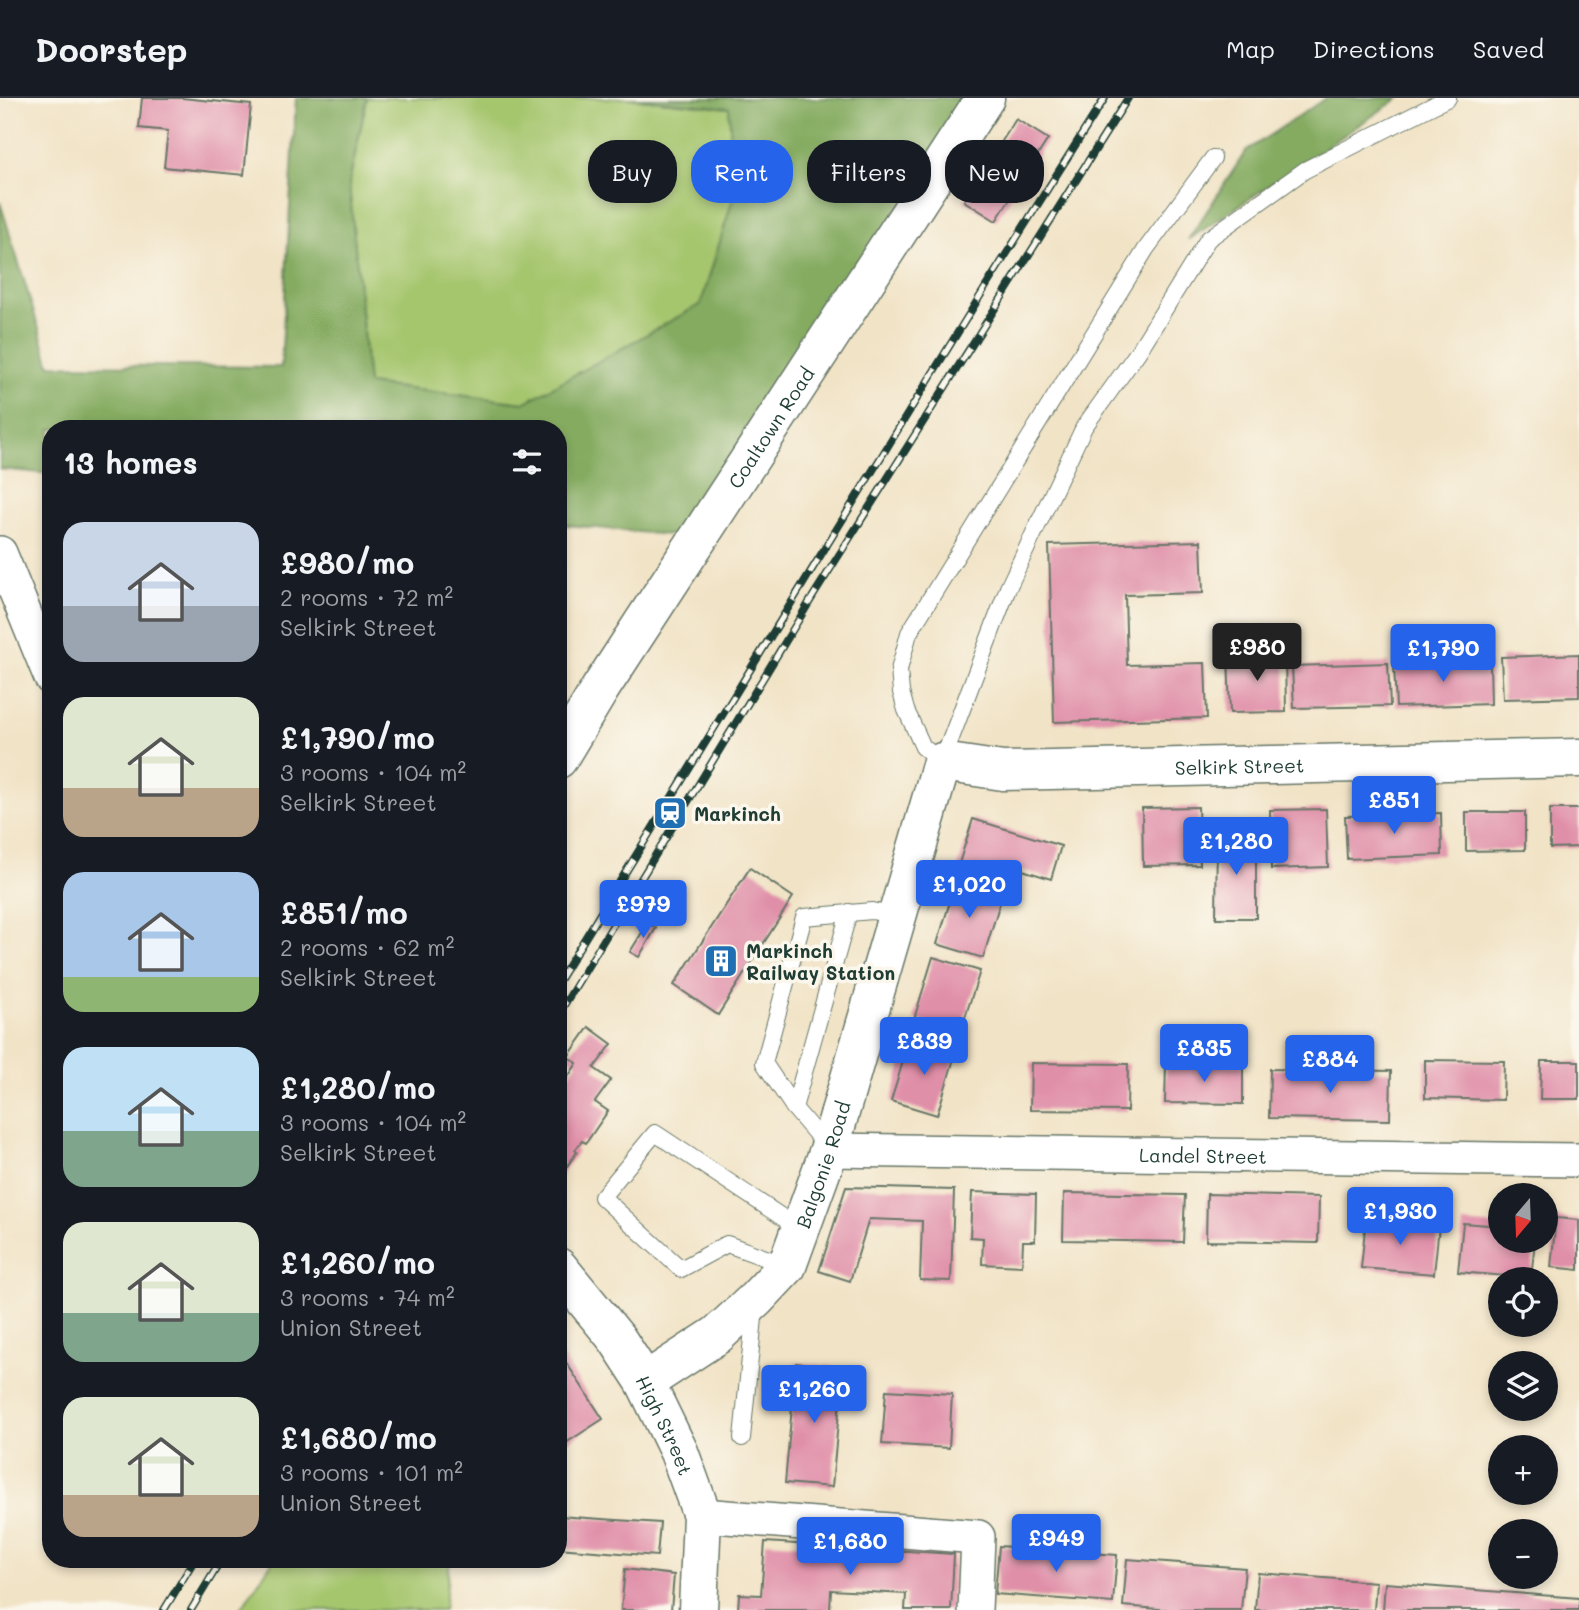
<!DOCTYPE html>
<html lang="en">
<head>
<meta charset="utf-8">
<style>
  body { margin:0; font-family:Mali,sans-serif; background:#20242c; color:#f1f3f6; height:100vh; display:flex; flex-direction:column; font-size:26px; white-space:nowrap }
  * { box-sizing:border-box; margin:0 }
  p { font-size:23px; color:#9ea1a6 }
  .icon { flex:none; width:38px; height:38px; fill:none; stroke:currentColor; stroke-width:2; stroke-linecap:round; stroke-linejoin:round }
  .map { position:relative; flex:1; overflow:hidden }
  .details { position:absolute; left:42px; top:322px; width:525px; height:1148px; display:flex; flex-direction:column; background:#171b24; border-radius:28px; box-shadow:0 4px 10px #0003 }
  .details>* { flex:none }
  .banner { position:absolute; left:588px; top:42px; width:665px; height:63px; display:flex; gap:14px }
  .needle { width:46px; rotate:199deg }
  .buttons { position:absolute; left:1488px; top:1085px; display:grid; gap:14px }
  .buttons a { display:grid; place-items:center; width:70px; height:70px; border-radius:50%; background:#171b24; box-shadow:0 4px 10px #0003; font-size:35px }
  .price { position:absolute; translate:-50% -60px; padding:0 16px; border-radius:7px; background:#2563eb; color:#fff; font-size:23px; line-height:46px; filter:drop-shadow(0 2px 4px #0008) }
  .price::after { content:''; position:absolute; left:50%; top:42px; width:21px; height:16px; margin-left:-10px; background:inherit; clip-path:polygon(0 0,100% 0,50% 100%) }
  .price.active { background:#222; color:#fff }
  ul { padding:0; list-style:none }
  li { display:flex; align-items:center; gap:21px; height:175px; padding:0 21px }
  li span { display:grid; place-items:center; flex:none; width:196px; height:140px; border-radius:21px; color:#555 }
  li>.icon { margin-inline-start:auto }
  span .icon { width:84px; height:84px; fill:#fffc; stroke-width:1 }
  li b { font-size:30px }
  h2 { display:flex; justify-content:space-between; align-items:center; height:84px; padding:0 21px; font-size:30px }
  .chip { padding:0 24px; border-radius:28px; background:#171b24; box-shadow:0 4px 10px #0003; font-size:24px; line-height:63px }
  .chip.active { background:#2563eb; color:#fff }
  header { display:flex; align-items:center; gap:42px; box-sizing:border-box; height:98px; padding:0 35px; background:#171b24; border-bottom:2px solid #363941 }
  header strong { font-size:33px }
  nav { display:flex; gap:38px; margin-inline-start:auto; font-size:24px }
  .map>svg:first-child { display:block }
  .green { fill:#a6c66e; stroke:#628251; stroke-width:2 }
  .forest { fill:#84ab61; stroke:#52744a; stroke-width:2 }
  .building { fill:#e08fa9 }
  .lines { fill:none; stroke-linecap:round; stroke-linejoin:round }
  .service-casing { stroke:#687767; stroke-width:18 }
  .minor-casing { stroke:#687767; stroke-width:36 }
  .tertiary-casing { stroke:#687767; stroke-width:41 }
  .secondary-casing { stroke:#687767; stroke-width:41 }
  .service { stroke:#fff; stroke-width:16 }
  .minor { stroke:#fff; stroke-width:33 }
  .tertiary { stroke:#fff; stroke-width:38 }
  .secondary { stroke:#fff; stroke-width:38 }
  .rail-casing { stroke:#1f3d34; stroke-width:8 }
  .rail { stroke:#fbf7ec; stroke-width:5; stroke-dasharray:16; stroke-linecap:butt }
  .labels { text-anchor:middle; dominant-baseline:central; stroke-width:7; stroke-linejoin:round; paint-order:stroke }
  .street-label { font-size:19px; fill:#1f3d34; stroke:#fbf7ec }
  .poi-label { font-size:19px; font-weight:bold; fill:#1f3d34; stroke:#fbf7ec; text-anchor:start }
</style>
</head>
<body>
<header>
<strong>Doorstep</strong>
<nav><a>Map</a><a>Directions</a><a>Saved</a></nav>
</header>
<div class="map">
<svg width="1579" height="1512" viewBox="0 0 1579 1512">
  <rect width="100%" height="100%" fill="#fbf7ec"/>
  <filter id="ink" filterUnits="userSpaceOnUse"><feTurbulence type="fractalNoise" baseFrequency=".0143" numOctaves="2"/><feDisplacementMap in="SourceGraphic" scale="14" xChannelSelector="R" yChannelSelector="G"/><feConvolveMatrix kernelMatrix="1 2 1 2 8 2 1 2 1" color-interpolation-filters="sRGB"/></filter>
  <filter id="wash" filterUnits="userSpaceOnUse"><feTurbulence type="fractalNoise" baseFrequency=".00686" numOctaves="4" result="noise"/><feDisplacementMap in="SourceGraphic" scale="28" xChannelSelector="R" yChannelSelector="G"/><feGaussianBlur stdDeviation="1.57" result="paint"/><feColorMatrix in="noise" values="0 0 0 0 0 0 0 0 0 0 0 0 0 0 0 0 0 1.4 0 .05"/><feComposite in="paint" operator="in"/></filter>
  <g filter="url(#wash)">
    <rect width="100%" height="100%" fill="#f1e3c6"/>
    <g class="green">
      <path d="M367 0H629L729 10 734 97 701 206 524 305 368 286 349 85Z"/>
      <path d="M274 1461H450L444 1512H240Z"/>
    </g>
    <g class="forest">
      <path d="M296 0H367L349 85 368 286 524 305 701 206 734 97 729 10 629 0H985L698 440 558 426V331H51V376L0 371V104L50 267 281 269Z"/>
      <path d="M1326 0H1399L1188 142 1246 53Z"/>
    </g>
    <g id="blocks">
      <g class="building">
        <path d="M142 0H182L251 7 244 77 164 69 168 33 139 30Z"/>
        <path d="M1016 21 1048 41 996 123 964 103Z"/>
        <path d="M1201 443 1203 495 1125 497 1127 567 1205 565 1207 620 1054 624 1049 447Z"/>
        <path d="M1285 556 1286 614 1230 615 1228 557Z"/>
        <path d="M1579 556V599L1503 601 1501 559Z"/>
        <path d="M1490 564 1491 606 1396 609 1394 567Z"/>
        <path d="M1388 565 1390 608 1294 610 1292 568Z"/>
        <path d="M1198 709 1200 767 1143 768 1142 710Z"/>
        <path d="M1326 711 1328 769 1271 771 1270 712Z"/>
        <path d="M1550 711H1579V749L1550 750Z"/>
        <path d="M1466 714H1525V752L1466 753Z"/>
        <path d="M1441 715 1442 757 1347 761 1345 718Z"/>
        <path d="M973 721 1061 748 1051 781 1013 769 1006 794 955 778Z"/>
        <path d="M1217 738 1256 739V820H1216Z"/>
        <path d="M750 770 793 799 718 917 674 887Z"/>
        <path d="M956 784 1002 798 983 860 937 846Z"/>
        <path d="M648 825 656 830 639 859 630 854Z"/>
        <path d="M933 859 980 873 960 935 914 921Z"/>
        <path d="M589 929 612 946 594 970 611 982 595 1004 608 1013 586 1045 582 1043 575 1052 577 1054 558 1081V981L564 985 577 965 568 959Z"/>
        <path d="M910 940 956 954 937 1017 891 1003Z"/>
        <path d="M1425 962 1504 963 1503 1002 1425 1000Z"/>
        <path d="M1541 963H1579V1001H1540Z"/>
        <path d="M1031 965 1128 966 1127 1013 1030 1012Z"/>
        <path d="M1166 966 1243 967V1006L1165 1005Z"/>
        <path d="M1270 971 1391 973 1390 1022 1269 1020Z"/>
        <path d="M846 1089 954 1092 951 1183 920 1182 922 1123 869 1121 850 1183 819 1173Z"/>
        <path d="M972 1094 1036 1096 1035 1143H1023L1022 1168 982 1166 983 1140 970 1139Z"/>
        <path d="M1064 1095 1185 1097 1183 1144 1063 1142Z"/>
        <path d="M1207 1096 1319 1099 1318 1145 1206 1143Z"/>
        <path d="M1556 1120 1579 1122V1172L1551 1169Z"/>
        <path d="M1366 1121 1439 1128 1434 1176 1361 1170Z"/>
        <path d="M1463 1125 1500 1128V1143H1535L1531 1180 1458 1174Z"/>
        <path d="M560 1255 603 1321 558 1350V1256Z"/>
        <path d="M796 1265 843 1270 832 1389 785 1385Z"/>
        <path d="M886 1292 952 1296 949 1350 882 1346Z"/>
        <path d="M558 1418 660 1425 657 1458 558 1450Z"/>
        <path d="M765 1444 954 1456 951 1512H905L906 1496 831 1492 830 1512H738L739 1496 761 1497Z"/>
        <path d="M999 1448 1117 1457 1113 1505 995 1496Z"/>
        <path d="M1127 1461 1245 1470 1241 1512H1171L1123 1508Z"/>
        <path d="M625 1471 674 1477 671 1512H621Z"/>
        <path d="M1258 1475 1376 1484 1374 1512H1255Z"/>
        <path d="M1385 1485 1579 1500V1512H1383Z"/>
      </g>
    </g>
  </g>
  <g filter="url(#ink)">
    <use href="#blocks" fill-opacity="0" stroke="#687767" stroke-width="2"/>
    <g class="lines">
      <g class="service-casing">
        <g id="service">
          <path d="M1213 60 1146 151 909 535 899 572 901 594 906 612 923 649 942 664 1008 490 1084 329 1138 254 1208 141 1305 72 1448 0"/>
          <path d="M794 1010 849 814"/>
          <path d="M828 1050 794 1010 764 965 804 819 872 813 896 818"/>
          <path d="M785 1167 727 1146 681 1171 602 1099 655 1035 800 1131"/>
          <path d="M742 1340 755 1210"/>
        </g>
      </g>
      <g class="minor-casing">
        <g id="minor">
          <path d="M0 455 51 580"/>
          <path id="s1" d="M829 1052 1579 1062"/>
          <path d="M702 1417 978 1439 975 1512"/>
        </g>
      </g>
      <g class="tertiary-casing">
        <g id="tertiary">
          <path id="s2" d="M645 1284 717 1237 756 1201 787 1168 829 1052 942 664 1003 673 1579 660"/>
        </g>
      </g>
      <g class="secondary-casing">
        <g id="secondary">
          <path id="s3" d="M558 661 600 591 985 0"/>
          <path id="s4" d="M558 1169 617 1241 645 1284 679 1354 702 1417 698 1512"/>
        </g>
      </g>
      <use href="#service" class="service"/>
      <use href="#minor" class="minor"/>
      <use href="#tertiary" class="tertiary"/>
      <use href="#secondary" class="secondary"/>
      <g class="rail-casing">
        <g id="rail">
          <path d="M558 884 990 182 1105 0"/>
          <path d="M558 917 815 495 1128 0"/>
          <path d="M164 1512 195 1461"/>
          <path d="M191 1512 222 1461"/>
        </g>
      </g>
      <use href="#rail" class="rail"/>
    </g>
  </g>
  <defs>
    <g id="station-square" transform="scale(1.75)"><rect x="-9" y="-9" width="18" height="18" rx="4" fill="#1f6fb2" stroke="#fbf7ec"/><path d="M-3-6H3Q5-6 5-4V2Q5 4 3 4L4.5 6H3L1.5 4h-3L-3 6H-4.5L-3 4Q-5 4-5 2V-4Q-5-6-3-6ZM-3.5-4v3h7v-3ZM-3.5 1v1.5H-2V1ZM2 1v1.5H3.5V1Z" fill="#fff"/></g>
    <g id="building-square" transform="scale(1.75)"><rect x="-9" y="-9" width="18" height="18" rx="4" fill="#1f6fb2" stroke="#fbf7ec"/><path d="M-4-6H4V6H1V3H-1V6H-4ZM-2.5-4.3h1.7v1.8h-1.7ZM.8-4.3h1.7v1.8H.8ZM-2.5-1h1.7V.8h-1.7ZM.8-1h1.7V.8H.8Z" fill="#fff"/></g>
  </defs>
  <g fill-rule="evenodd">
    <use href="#station-square" x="670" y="715"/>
    <use href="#building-square" x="721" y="863"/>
  </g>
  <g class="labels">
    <g class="street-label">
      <text stroke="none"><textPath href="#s3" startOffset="394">Coaltown Road</textPath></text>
      <text stroke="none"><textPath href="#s2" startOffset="1010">Selkirk Street</textPath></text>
      <text stroke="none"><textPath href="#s1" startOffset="374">Landel Street</textPath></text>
      <text stroke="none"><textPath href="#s2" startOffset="292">Balgonie Road</textPath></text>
      <text stroke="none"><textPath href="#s4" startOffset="192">High Street</textPath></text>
    </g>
    <g class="poi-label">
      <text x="694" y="715">Markinch</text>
      <text x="746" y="852">Markinch<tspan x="746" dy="22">Railway Station</tspan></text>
    </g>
  </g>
</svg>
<div class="buttons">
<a><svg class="needle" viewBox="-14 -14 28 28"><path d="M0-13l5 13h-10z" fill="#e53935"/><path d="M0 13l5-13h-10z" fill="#9ea1a6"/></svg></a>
<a><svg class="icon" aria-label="locate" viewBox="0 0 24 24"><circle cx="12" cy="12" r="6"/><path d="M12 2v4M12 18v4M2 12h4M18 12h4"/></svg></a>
<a><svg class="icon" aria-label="layers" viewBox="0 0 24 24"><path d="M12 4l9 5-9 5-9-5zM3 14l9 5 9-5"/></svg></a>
<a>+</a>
<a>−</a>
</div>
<b class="price active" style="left:1257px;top:585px">£980</b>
<b class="price" style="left:1443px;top:586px">£1,790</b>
<b class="price" style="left:1394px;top:738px">£851</b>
<b class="price" style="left:1236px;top:779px">£1,280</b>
<b class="price" style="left:969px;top:822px">£1,020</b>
<b class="price" style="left:643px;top:842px">£979</b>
<b class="price" style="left:924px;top:979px">£839</b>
<b class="price" style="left:1204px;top:986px">£835</b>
<b class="price" style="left:1330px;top:997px">£884</b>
<b class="price" style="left:1400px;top:1149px">£1,930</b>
<b class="price" style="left:814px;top:1327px">£1,260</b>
<b class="price" style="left:1056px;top:1476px">£949</b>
<b class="price" style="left:850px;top:1479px">£1,680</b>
<div class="banner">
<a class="chip">Buy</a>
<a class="chip active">Rent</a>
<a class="chip">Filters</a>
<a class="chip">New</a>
</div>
<section class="details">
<h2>13 homes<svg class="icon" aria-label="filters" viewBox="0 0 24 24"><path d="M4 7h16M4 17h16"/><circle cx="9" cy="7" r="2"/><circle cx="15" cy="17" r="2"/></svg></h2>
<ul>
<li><span style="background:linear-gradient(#c9d6e8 60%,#9aa5b1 0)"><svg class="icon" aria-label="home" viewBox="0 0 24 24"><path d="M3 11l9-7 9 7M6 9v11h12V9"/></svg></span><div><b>£980/mo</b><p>2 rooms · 72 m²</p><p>Selkirk Street</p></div></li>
<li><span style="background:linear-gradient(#dfe7d0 65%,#b9a48a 0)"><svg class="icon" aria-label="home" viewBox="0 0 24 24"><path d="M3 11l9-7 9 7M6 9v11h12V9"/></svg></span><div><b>£1,790/mo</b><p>3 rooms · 104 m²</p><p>Selkirk Street</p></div></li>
<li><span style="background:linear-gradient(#a9c7e8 75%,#8fb573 0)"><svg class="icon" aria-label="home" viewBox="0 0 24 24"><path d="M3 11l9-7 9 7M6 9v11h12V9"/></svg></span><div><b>£851/mo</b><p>2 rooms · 62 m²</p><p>Selkirk Street</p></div></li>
<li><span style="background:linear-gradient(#bfe0f5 60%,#7fa58c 0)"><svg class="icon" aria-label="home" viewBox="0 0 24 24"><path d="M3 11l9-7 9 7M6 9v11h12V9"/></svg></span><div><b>£1,280/mo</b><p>3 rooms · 104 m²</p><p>Selkirk Street</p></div></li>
<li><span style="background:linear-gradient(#dfe7d0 65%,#7fa58c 0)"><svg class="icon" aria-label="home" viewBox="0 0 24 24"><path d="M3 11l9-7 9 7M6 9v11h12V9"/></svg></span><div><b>£1,260/mo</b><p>3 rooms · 74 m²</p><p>Union Street</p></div></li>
<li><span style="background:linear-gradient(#dfe7d0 70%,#b9a48a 0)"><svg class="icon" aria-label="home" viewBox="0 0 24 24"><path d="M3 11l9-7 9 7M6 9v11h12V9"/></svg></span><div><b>£1,680/mo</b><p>3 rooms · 101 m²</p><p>Union Street</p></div></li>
</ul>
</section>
</div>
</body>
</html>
